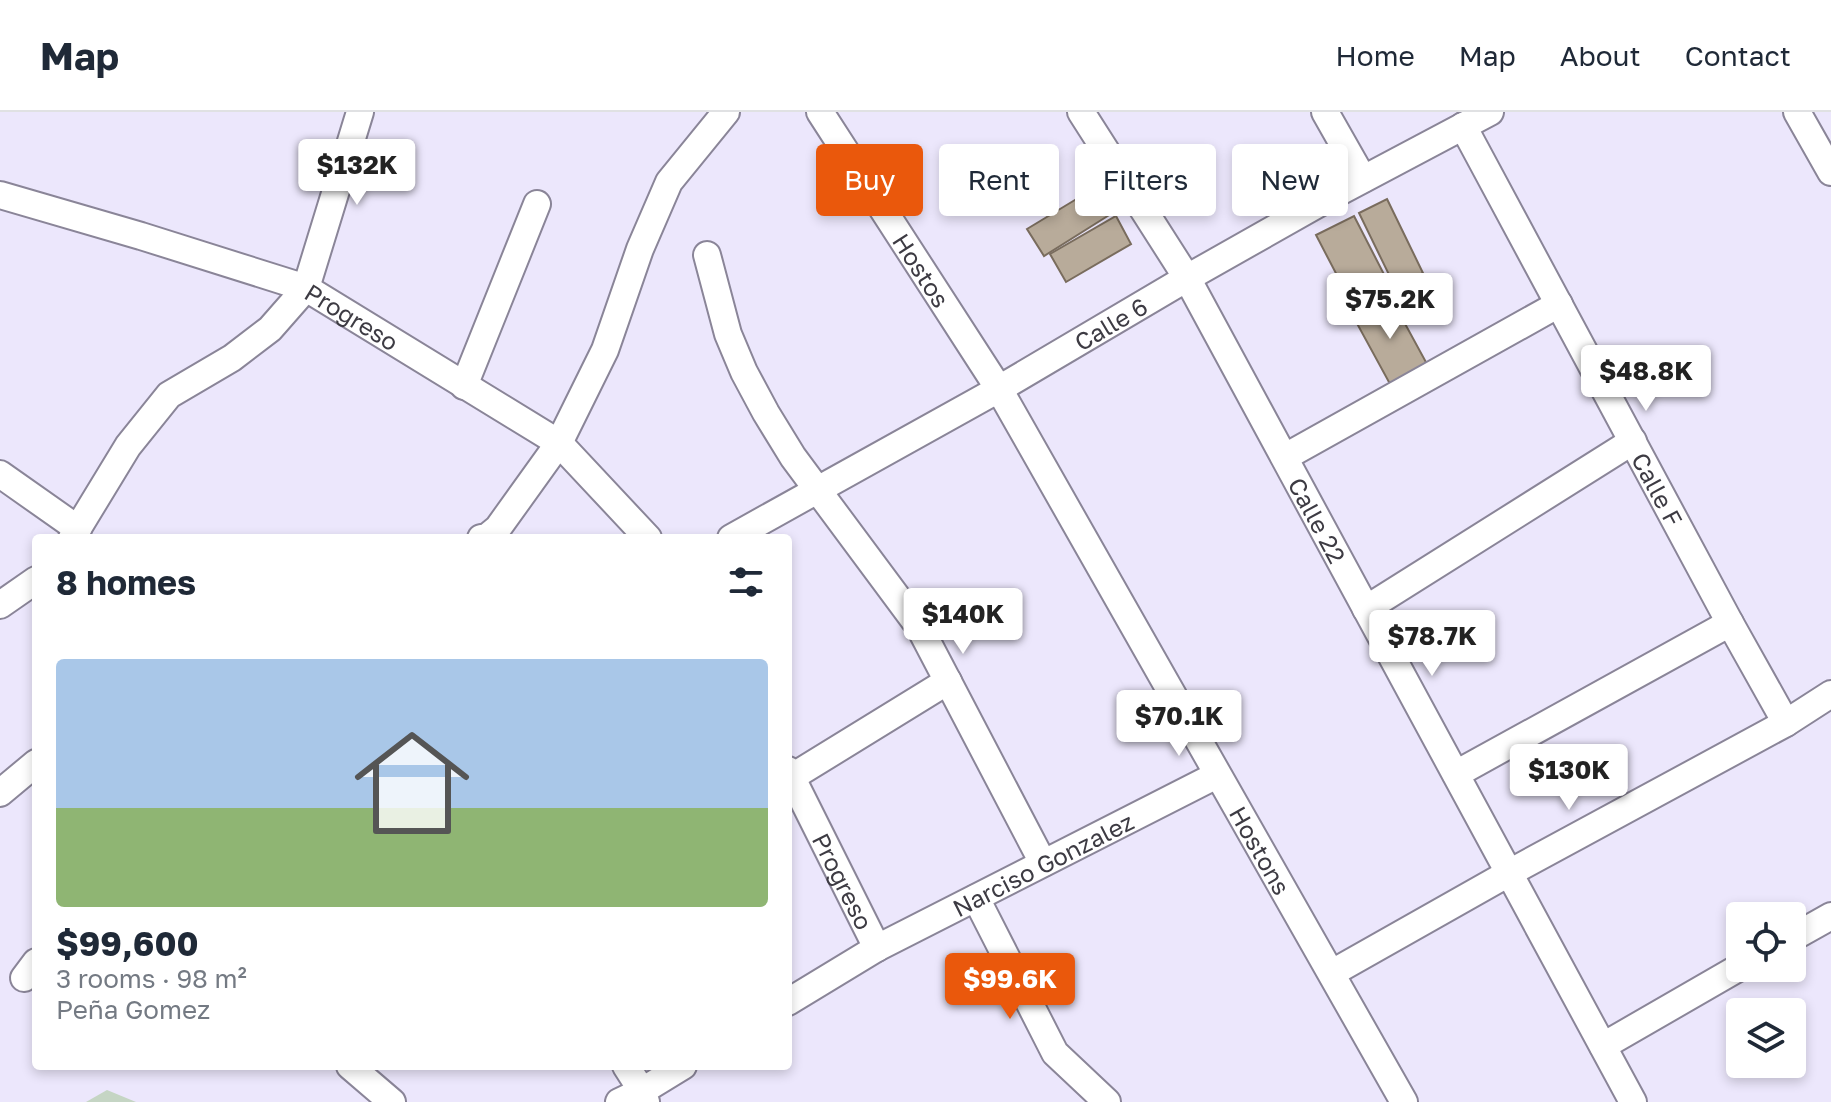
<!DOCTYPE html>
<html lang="en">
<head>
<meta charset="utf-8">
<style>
  body { margin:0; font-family:"Golos Text",sans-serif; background:#f2f2f3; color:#1f2937; height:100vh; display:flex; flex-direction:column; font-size:30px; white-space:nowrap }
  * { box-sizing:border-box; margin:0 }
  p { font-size:26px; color:#747a83 }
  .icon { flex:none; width:44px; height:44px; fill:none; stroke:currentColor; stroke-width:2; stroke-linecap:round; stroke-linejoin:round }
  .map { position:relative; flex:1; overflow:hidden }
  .drawer { position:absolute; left:32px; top:422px; width:760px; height:536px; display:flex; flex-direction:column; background:#fff; border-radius:8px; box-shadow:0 4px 12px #0003 }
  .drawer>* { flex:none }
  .guide { position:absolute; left:816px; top:32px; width:760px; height:72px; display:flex; gap:16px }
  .buttons { position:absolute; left:1726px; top:790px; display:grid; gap:16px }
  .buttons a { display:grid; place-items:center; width:80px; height:80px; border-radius:8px; background:#fff; box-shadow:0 4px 12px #0003; font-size:40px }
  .price { position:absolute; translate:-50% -68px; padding:0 18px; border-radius:8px; background:#fff; color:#222; font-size:26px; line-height:52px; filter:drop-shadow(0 2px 4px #0008) }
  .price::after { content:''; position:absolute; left:50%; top:48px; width:24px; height:18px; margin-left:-12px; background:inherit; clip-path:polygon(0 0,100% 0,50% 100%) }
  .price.selected { background:#ea580c; color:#fff }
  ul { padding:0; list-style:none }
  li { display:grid; align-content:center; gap:16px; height:424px; padding:0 24px }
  li span { display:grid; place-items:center; height:248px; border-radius:8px; color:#555 }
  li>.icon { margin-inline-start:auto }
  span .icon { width:144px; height:144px; fill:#fffc; stroke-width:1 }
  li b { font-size:34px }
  h2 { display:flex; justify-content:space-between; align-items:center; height:96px; padding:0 24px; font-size:34px }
  .chip { padding:0 28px; border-radius:8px; background:#fff; box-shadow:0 4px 12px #0003; font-size:28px; line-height:72px }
  .chip.selected { background:#ea580c; color:#fff }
  header { display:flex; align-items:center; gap:48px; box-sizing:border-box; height:112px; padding:0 40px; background:#fff; border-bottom:2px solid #e0e1e3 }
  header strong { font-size:38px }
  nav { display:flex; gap:44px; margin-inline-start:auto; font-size:28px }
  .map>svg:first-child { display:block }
  .green { fill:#c5d5c4 }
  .building { fill:#b8ab9a; stroke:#796c5d; stroke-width:2 }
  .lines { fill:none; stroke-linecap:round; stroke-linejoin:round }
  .street-casing { stroke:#8a8598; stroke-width:30 }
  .street { stroke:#fff; stroke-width:26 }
  .labels { text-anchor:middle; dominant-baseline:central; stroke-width:6; stroke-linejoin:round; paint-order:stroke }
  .street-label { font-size:24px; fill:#3d3b43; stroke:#f9f7ff }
</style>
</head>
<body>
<header>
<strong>Map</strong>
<nav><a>Home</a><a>Map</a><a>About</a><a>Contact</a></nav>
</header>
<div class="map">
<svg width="1831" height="990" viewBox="0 0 1831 990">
  <rect width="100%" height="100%" fill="#ece7fc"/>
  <path class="green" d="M107 978 136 990H86Z"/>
  <g class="building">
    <path d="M1098 74 1114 100 1044 144 1027 117Z"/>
    <path d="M1387 87 1423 161 1395 175 1359 101Z"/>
    <path d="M1116 104 1131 132 1066 170 1050 142Z"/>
    <path d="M1354 104 1390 174 1353 194 1316 123Z"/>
    <path d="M1391 186 1427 252 1390 272 1354 206Z"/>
  </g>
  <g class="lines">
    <g class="street-casing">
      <g id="street">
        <path id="s1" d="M820 0 999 277 1404 990"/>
        <path id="s2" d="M1081 0 1187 166 1633 990"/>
        <path d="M1325 0 1363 67"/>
        <path d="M1797 0 1831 60"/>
        <path id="s3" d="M1463 14 1730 511 1786 611"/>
        <path id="s4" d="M0 83 141 124 306 176 559 331 648 426"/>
        <path d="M707 143 728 222 744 260 766 301 793 345 920 516 1043 751"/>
        <path d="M464 274 537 92"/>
        <path d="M1285 345 1559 192"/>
        <path d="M0 362 78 417"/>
        <path d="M72 426 128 334 169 283 232 246 270 217 306 176 360 0"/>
        <path d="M481 426 487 425 498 416 559 331 605 238 640 137 669 70 726 0"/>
        <path id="s5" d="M731 426 999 277 1187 166 1341 79 1490 0"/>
        <path d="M0 493 36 468"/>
        <path d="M1366 497 1633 329"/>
        <path id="s6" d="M788 658 877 836"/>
        <path d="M1456 662 1730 511"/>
        <path d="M792 665 948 569"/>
        <path d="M0 681 36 651"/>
        <path d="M976 786 1055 941 1107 990"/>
        <path d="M1792 826 1831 804"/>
        <path d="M1332 861 1509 761 1786 611 1831 582"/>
        <path d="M24 866 36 850"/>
        <path id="s7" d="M788 890 877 836 1217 663"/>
        <path d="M1603 934 1740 855"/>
        <path d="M350 954 392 990"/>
        <path d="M626 954 642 979 646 990"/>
        <path d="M619 990 642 979 683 954"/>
      </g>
    </g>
    <use href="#street" class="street"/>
  </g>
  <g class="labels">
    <g class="street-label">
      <text stroke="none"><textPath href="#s1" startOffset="188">Hostos</textPath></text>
      <text stroke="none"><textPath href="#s4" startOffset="374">Progreso</textPath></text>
      <text stroke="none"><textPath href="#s5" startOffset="436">Calle 6</textPath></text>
      <text stroke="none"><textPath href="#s3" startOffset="412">Calle F</textPath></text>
      <text stroke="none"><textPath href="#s2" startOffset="472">Calle 22</textPath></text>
      <text stroke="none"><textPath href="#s1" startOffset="860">Hostons</textPath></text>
      <text stroke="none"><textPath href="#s7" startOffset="290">Narciso Gonzalez</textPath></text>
      <text stroke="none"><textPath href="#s6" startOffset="124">Progreso</textPath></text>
    </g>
  </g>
</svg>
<div class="buttons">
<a><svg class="icon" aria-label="locate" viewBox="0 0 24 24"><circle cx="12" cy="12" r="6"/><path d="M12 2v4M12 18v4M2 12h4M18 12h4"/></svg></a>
<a><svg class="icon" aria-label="layers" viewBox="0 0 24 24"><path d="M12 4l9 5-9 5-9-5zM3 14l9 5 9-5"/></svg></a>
</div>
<b class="price" style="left:357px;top:95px">$132K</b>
<b class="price" style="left:1390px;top:229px">$75.2K</b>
<b class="price" style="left:1646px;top:301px">$48.8K</b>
<b class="price" style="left:963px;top:544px">$140K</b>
<b class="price" style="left:1432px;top:566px">$78.7K</b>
<b class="price" style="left:1179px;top:646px">$70.1K</b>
<b class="price" style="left:1569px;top:700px">$130K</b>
<b class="price selected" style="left:1010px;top:909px">$99.6K</b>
<div class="guide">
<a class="chip selected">Buy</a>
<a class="chip">Rent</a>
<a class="chip">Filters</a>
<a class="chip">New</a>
</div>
<section class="drawer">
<h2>8 homes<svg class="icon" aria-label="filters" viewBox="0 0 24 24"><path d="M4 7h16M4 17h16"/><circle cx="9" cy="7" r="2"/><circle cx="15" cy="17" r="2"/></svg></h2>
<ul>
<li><span style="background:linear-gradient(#a9c7e8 60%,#8fb573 0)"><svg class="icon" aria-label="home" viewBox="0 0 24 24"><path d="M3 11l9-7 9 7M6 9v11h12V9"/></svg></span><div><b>$99,600</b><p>3 rooms · 98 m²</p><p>Peña Gomez</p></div></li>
</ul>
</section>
</div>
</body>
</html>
